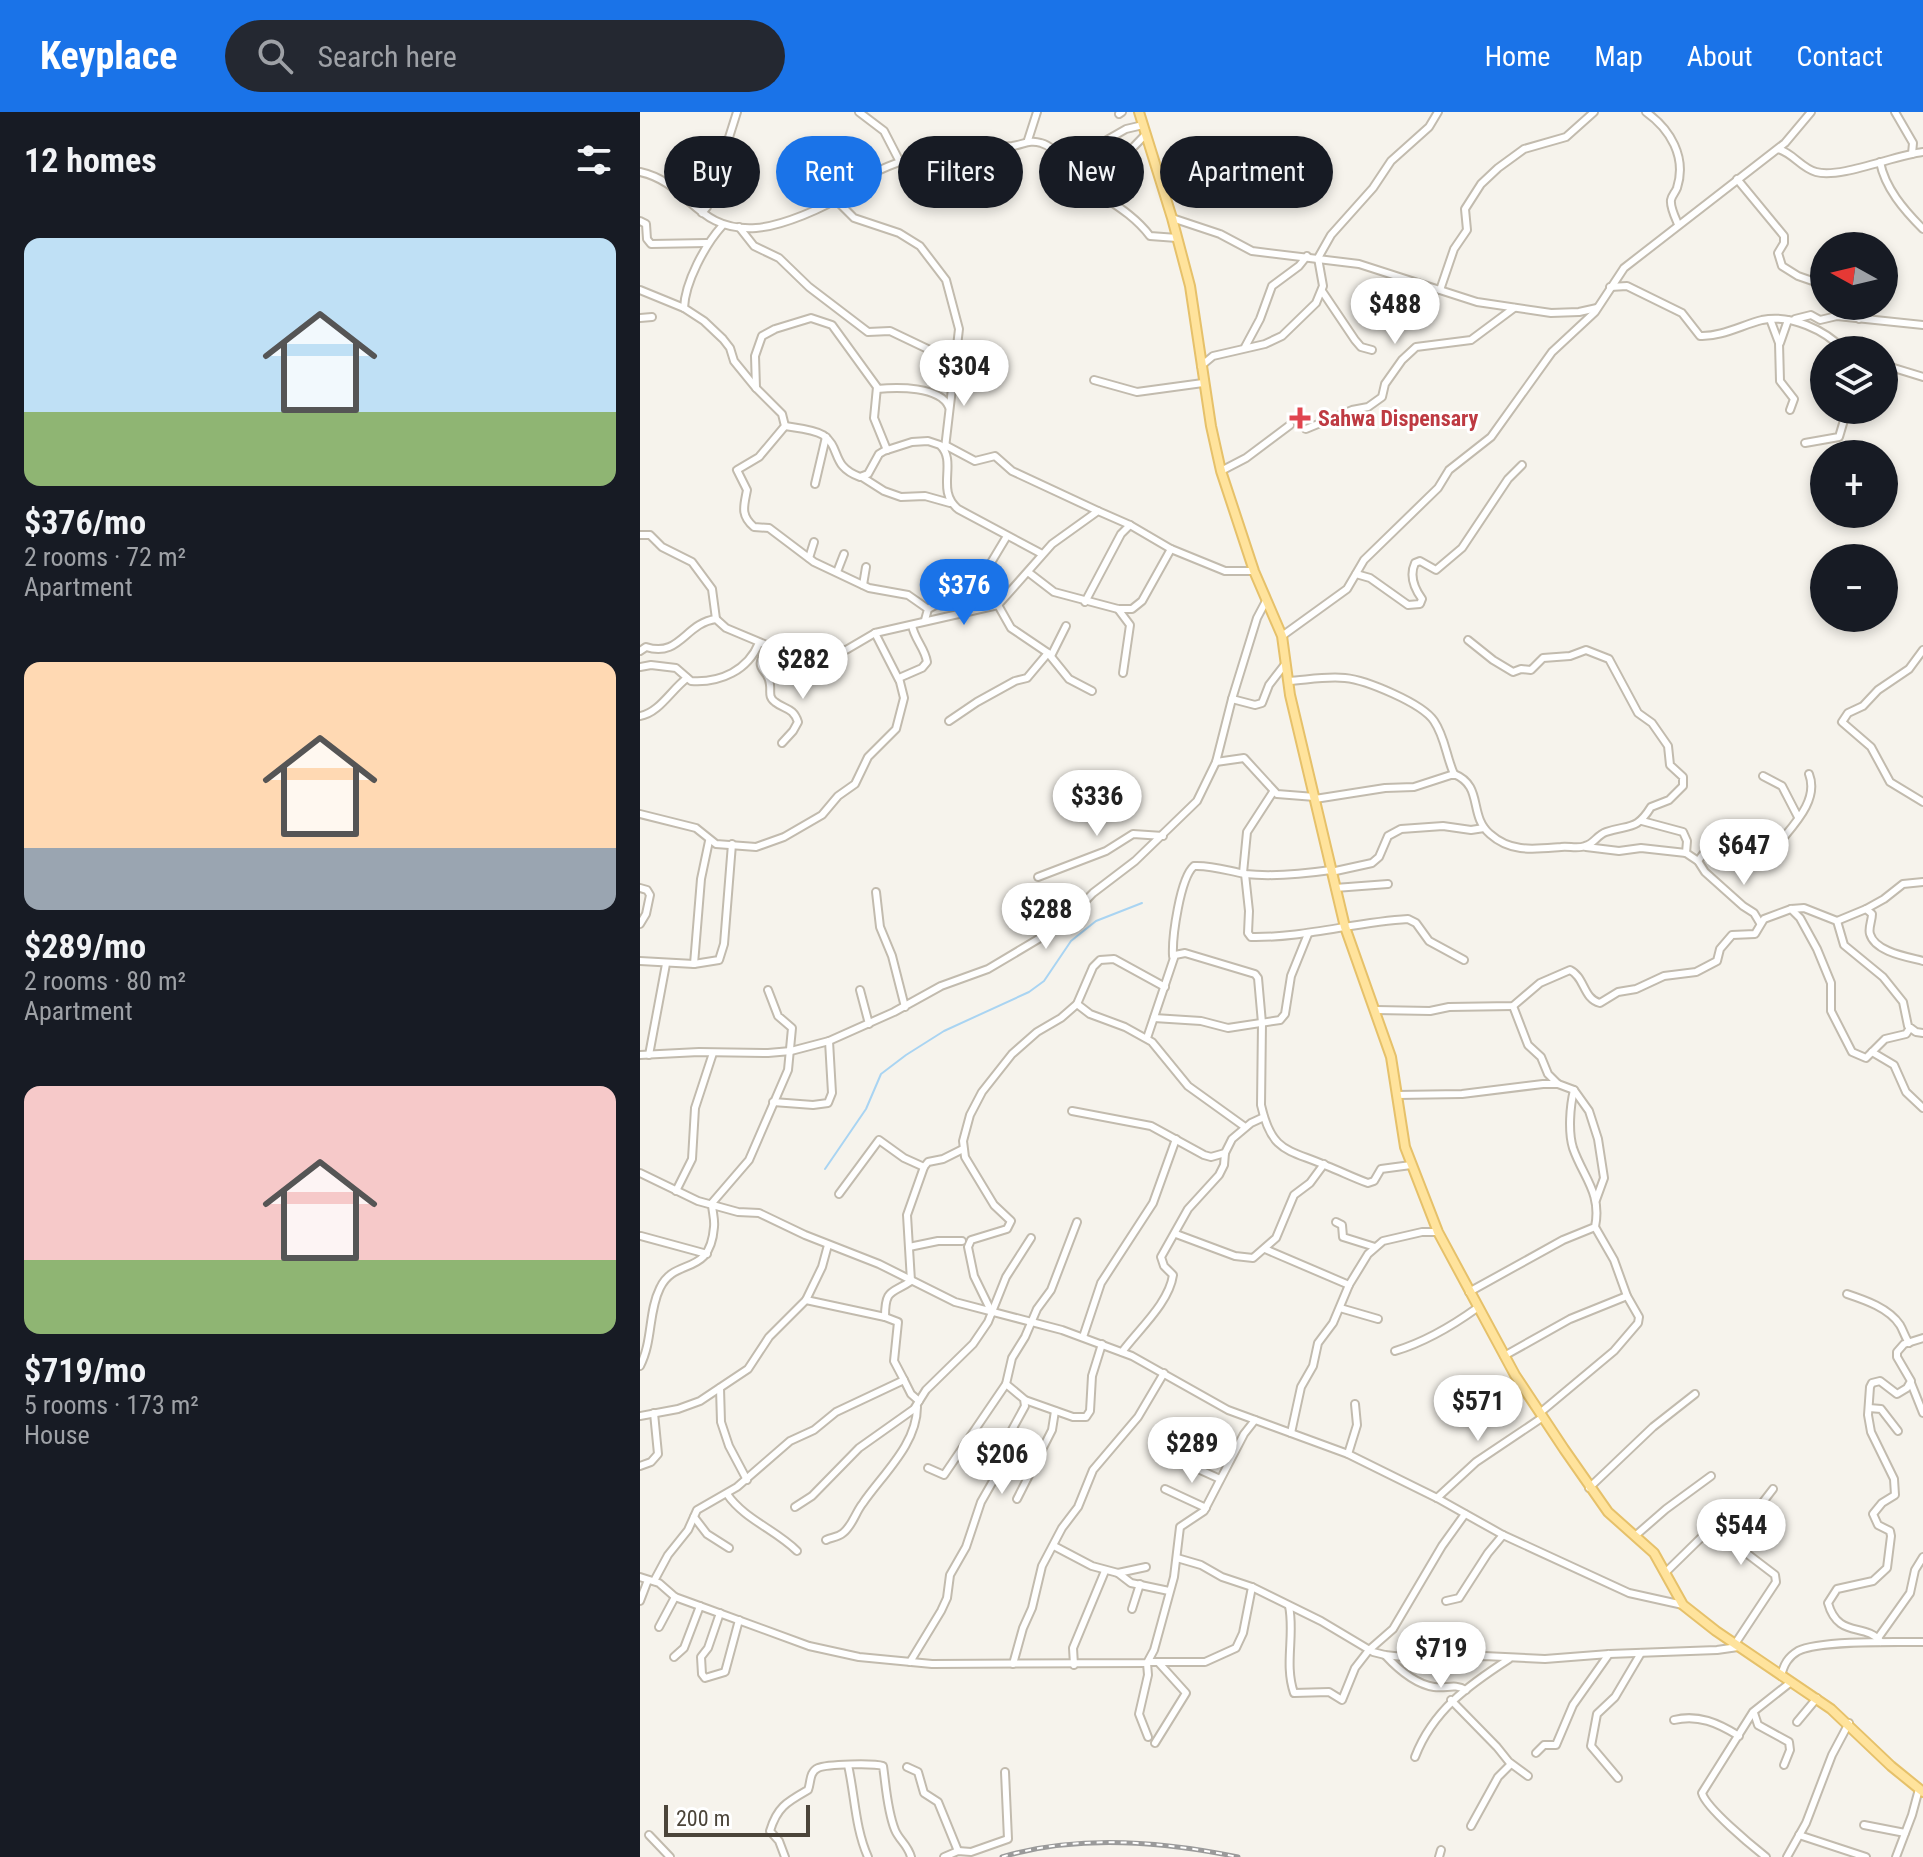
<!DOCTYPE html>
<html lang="en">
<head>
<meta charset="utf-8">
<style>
  body { margin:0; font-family:"Roboto Condensed",sans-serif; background:#242831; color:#f1f3f6; height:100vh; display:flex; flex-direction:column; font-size:30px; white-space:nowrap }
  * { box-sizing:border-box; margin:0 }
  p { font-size:26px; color:#9ea1a6 }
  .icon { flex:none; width:44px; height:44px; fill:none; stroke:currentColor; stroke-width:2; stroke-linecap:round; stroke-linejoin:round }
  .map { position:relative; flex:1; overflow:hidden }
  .details { display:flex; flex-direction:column; background:#171b24; width:640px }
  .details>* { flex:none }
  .guide { position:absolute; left:24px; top:24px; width:760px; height:72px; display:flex; gap:16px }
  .needle { width:52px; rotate:278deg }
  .fabs { position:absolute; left:1170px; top:120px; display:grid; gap:16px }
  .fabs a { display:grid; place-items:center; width:88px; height:88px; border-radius:50%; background:#171b24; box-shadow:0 4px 12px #0003; font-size:40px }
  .scale { position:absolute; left:24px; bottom:20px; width:146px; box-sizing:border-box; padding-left:8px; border:4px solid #4b4439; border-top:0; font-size:22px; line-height:28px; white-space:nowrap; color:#4b4439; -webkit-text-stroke:6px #fff; paint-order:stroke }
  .price { position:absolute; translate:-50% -68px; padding:0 18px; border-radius:28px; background:#fff; color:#222; font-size:26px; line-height:52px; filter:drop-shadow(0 2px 4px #0008) }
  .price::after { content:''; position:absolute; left:50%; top:48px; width:24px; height:18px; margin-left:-12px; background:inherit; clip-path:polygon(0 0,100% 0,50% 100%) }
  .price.current { background:#1a73e8; color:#fff }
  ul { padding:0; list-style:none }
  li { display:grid; align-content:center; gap:16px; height:424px; padding:0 24px }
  li span { display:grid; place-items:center; height:248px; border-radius:16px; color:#555 }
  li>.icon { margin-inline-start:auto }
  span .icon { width:144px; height:144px; fill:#fffc; stroke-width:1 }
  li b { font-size:34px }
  h2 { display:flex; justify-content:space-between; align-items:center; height:96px; padding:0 24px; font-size:34px }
  .pill { padding:0 28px; border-radius:36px; background:#171b24; box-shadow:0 4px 12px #0003; font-size:28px; line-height:72px }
  .pill.current { background:#1a73e8; color:#fff }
  header { display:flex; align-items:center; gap:48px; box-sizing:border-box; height:112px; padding:0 40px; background:#1a73e8; color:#fff }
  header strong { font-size:38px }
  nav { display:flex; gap:44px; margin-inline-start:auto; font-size:28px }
  .search { width:560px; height:72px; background:#242831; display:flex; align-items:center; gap:20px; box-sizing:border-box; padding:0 28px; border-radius:44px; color:#9ea1a6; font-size:30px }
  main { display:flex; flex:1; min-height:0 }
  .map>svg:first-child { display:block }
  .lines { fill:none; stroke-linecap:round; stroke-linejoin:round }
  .stream { stroke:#a9d4f2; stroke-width:2 }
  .minor-casing { stroke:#c2bbae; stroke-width:10 }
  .major-casing { stroke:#e6c16a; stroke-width:12 }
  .minor { stroke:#fff; stroke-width:6 }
  .major { stroke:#ffe39c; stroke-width:8 }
  .rail-casing { stroke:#9a9a9a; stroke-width:5 }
  .rail { stroke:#fff; stroke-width:2; stroke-dasharray:6; stroke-linecap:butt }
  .health-dot { fill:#e0444e; stroke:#fff; stroke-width:3 }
  .labels { text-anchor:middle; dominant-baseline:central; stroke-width:6; stroke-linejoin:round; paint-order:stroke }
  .health-label { font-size:22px; font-weight:bold; fill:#be3a42; stroke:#fff; text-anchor:start }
</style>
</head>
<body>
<header>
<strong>Keyplace</strong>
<div class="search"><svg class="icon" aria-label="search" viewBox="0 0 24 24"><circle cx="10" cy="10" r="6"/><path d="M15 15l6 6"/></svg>Search here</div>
<nav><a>Home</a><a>Map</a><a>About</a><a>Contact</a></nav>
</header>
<main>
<section class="details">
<h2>12 homes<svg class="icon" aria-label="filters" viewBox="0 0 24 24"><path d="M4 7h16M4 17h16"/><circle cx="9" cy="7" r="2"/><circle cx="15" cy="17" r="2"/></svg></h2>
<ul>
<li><span style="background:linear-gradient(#bfe0f5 70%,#8fb573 0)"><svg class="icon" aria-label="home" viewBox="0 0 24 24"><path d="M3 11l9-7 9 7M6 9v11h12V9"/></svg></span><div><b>$376/mo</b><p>2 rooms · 72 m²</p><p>Apartment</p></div></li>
<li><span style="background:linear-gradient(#ffd9b3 75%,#9aa5b1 0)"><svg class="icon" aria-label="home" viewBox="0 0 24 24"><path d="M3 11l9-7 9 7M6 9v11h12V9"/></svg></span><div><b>$289/mo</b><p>2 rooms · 80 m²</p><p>Apartment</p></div></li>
<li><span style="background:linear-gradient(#f6c9c9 70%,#8fb573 0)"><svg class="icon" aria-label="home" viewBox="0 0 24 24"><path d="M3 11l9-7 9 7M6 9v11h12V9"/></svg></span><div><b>$719/mo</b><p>5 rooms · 173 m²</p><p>House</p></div></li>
</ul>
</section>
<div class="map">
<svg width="1283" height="1745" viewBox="0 0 1283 1745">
  <rect width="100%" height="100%" fill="#f6f3ec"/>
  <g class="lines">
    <path class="stream" d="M185 1057 226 997 241 962 266 943 304 919 389 880 404 869 431 829 456 809 502 791"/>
    <g class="minor-casing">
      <g id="minor">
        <path d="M219 0 244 19 260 50"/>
        <path d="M1006 0C1030 17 1047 45 1037 76 1035 81 1032 83 1031 88 1030 95 1035 105 1038 112"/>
        <path d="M1255 0 1273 31 1272 42"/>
        <path d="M479 2 482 0"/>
        <path d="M388 28 397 0"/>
        <path d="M465 29 486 17 503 13"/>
        <path d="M1138 37C1153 41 1161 56 1176 60 1200 67 1255 43 1283 40"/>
        <path d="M1240 50C1245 76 1264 98 1283 117"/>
        <path d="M0 60C50 71 55 120 116 116 142 114 185 96 206 81 213 76 218 70 225 66 269 39 322 37 372 34 383 33 389 27 401 31 416 35 420 49 431 60 456 84 488 95 510 124L537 126"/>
        <path d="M1097 67 1144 124V131L1138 141 1142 154 1158 164 1184 173"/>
        <path d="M454 76 506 22"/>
        <path d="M195 87 214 106 259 121 280 134 306 168 319 217 305 336"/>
        <path d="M62 101 67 95 97 0"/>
        <path d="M532 106 580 122 612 139 719 152 837 190 911 201 939 200 957 196"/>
        <path d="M0 109 6 112 7 127 11 132 67 131"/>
        <path d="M82 114C65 133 45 170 44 196L64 209 83 227 90 236 94 249 116 276"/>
        <path d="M99 115 114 134 139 146 169 175 228 220 250 219 317 251 341 257"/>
        <path d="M970 175 987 174 1042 201 1060 224C1081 225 1102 213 1122 208 1151 202 1185 218 1204 238"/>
        <path d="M0 178 44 196"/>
        <path d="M800 178 814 137 827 118 825 97 841 72 858 56 884 37 926 25 954 0"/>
        <path d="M682 179 715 228 721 235 732 238"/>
        <path d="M1206 194 1219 207"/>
        <path d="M0 206 12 205"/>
        <path d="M1130 207 1139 231 1140 269 1154 287 1150 298"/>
        <path d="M1155 207 1171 203 1180 208 1197 204 1283 213"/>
        <path d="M1140 231 1148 208"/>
        <path d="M605 235 620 207 632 174 659 154 667 144"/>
        <path d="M1244 253 1283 265"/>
        <path d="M561 254 573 244 625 232 642 224 676 191 683 174 678 146 691 123 733 76 751 49 789 15 798 0"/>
        <path d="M454 268 497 280 563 271"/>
        <path d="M237 277C257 275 300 274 309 295"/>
        <path d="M145 314C157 316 173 317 183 323 202 336 190 354 220 365L228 362 239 342 244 339 272 330 288 329 300 333C318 350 295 378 318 397L402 442"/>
        <path d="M666 317 712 298 728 295 742 285 745 272 762 248 776 235 831 228 874 196"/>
        <path d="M1165 331 1199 325 1207 298"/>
        <path d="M305 333 335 349 355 344 372 359 458 399"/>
        <path d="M247 338 234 306 237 275 192 213 171 206 135 217 122 224 115 244 116 276 142 302 145 314 119 345 97 358 107 378C104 394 100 403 114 415L129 416 174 450 229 476 268 483 288 497 285 508"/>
        <path d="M581 359 606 346 650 313"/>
        <path d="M222 365 244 379 261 385 285 384 310 391"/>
        <path d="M175 372 186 325"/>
        <path d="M0 423H10L22 435 52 450 72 477 76 507"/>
        <path d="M169 446 174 430"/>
        <path d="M197 460 204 442"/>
        <path d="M388 460 414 480 478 497H492L502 489 531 437"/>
        <path d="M716 462 730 466 768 493 780 492 782 487C774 476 769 464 775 451L780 449 796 458 822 436 868 367 882 353"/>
        <path d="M223 473 226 455"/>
        <path d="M445 490 481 422 490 413"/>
        <path d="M359 492 346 470 349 454 367 424"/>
        <path d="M358 493 371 516 408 541 429 567 452 579"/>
        <path d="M288 497 303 489 329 497"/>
        <path d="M478 497 490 513 483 561"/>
        <path d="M235 521 259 568"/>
        <path d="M642 524 707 477 724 448 798 376 809 358 851 325 912 240 955 200 984 156 1145 31 1171 0"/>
        <path d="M129 534C110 561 129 554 130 573 131 580 128 585 135 590 145 598 153 595 158 610L153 619 142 631"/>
        <path d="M1283 538 1269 557 1238 578 1223 594 1208 601 1202 610 1231 635 1250 670 1283 690"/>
        <path d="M0 539 6 535C40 546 45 511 76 507L86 516 129 534 144 536 152 533 179 538H206L235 521 358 493 412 432 458 399 490 413 531 437 585 459H614"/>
        <path d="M411 544 426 514"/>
        <path d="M0 555 11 553 36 556 51 569C81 571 108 558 119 531"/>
        <path d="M648 569C666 568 686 564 705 566 726 568 782 591 794 609 805 625 806 644 814 662"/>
        <path d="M592 587 615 593 622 591 629 573 646 551"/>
        <path d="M0 604C19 601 31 578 47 566"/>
        <path d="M309 609 337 590 375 569 387 566 408 541"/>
        <path d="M576 650 604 646 637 682 675 685"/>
        <path d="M1123 664 1142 674 1158 705"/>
        <path d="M675 687 745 676 774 675 814 662C844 674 828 703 850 722 871 741 895 737 921 735 929 734 938 737 945 734 954 732 957 723 966 720 990 712 996 719 1011 695L1029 688 1043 674V665L1030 653 1028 634 1012 611 998 601 969 547 946 538 930 544 903 546 891 558 881 557 873 560 853 548 828 528"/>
        <path d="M0 702 56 716 76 732 116 735 144 725 182 703 198 684 215 672 228 645 256 617 264 586 259 566 282 556 287 550C285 536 274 527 272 513"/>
        <path d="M1002 709 1043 720 1047 729 1046 741"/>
        <path d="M946 735 979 739 1001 736 1046 741 1058 749 1065 760 1103 794 1114 801 1120 811"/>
        <path d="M1058 749 1069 734 1085 724 1097 727 1144 725C1159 707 1178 685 1169 662"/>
        <path d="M691 760 732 751 739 745 748 724 761 717 803 714 831 718 844 716"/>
        <path d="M603 761 607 720 633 680"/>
        <path d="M605 762 609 799 608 821 611 825C664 826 715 810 768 807L776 811 789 829 824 848"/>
        <path d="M398 765 466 739 493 722 523 724"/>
        <path d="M0 776 7 778 10 783 6 802 0 812"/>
        <path d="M695 776 748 772"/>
        <path d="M236 780 240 815 252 844 265 895"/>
        <path d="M1151 797 1160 806 1177 837 1191 871V899L1212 940 1226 946 1245 927 1266 922 1270 916"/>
        <path d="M1226 797 1244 787 1263 772 1283 770"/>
        <path d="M1197 809 1226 797 1232 802C1232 809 1228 816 1230 822 1235 840 1268 845 1283 849"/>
        <path d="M533 844C532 825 540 766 554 754 572 753 588 759 605 762 633 765 663 762 691 758"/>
        <path d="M0 849 54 852 79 848 84 832 92 732"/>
        <path d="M54 852 61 767 69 729"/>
        <path d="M220 878 229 912"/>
        <path d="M437 892 450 902 485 915 512 930 548 974 605 1015"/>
        <path d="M873 894 888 933 901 945 908 962 918 972"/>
        <path d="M736 898 790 899 809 895 873 894 900 871 930 858C945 865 943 887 960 891L978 880 996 877 1024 864 1056 860 1077 849 1080 837 1092 823 1115 822 1124 807 1151 797 1164 796 1197 809 1204 833 1243 865 1263 890 1268 914 1276 920 1283 921"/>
        <path d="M514 906 561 909 588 916 640 908 645 902 651 864 668 822"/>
        <path d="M507 926 535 843 545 841 615 862 618 866 622 911 621 993C632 1042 649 1037 687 1054 700 1059 714 1066 728 1071L734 1069 741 1057 771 1053"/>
        <path d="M1232 940 1254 953 1266 980 1283 996"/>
        <path d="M0 943 59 940 128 941 151 939 189 929 254 900 301 874 348 857 422 813 453 781 495 749 557 689 576 650 592 587 617 506 626 489"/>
        <path d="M9 943 26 852"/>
        <path d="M757 983 822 982 903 972H918L934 978 949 999 958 1027 964 1066 956 1088"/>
        <path d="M133 990 173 993 188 991 192 981 189 929"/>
        <path d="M432 999 511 1014 564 1043 571 1045 585 1041"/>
        <path d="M0 1061 58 1089 98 1100 119 1101 165 1123 239 1152 315 1190 422 1218 492 1244 588 1298 708 1342 797 1386 863 1423 989 1481 1043 1493"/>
        <path d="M36 1079 52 1047 55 996 73 941"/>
        <path d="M199 1082 239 1028 264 1046 284 1055"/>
        <path d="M696 1110 702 1113 703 1125 735 1135"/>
        <path d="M536 1122 595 1144 613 1146 636 1126 654 1083 670 1071 684 1052"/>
        <path d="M1 1124 67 1142"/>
        <path d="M269 1135 298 1129H322"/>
        <path d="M625 1137 709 1173"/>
        <path d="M829 1180 923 1128 955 1115C962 1081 943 1065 933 1036 928 1020 930 994 934 978"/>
        <path d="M1207 1182C1225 1188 1249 1196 1260 1213 1263 1218 1265 1225 1269 1231"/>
        <path d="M166 1188 245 1205C245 1176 252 1182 271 1169L267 1103 284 1055 288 1050 303 1047 323 1037"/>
        <path d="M700 1196 738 1207"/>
        <path d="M352 1201 334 1164 328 1135 331 1128 367 1117 371 1109 354 1093 325 1045 323 1029 330 1003 342 980 372 942 397 920 421 906 437 892 453 855 460 848 474 847 525 875"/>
        <path d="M245 1205 258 1210 254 1249 264 1268"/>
        <path d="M443 1225 461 1171 513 1091 536 1027"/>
        <path d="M755 1239C785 1230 812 1214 837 1196"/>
        <path d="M482 1240C499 1217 529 1191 533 1163L524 1154 521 1145 548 1097 579 1063 584 1053 585 1041 592 1027 611 1011 624 1005"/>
        <path d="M864 1244 930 1207 987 1184"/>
        <path d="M0 1254C13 1229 8 1200 20 1176 35 1144 70 1166 74 1115 75 1107 72 1099 72 1091L109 1048 148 958 152 916 138 904 128 878"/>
        <path d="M1271 1271 1283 1301"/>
        <path d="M80 1276 81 1310 89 1334 107 1368"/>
        <path d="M385 1288 433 1305H446L450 1299 452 1264 462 1232"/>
        <path d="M1229 1296 1241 1297 1258 1319"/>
        <path d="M901 1300 974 1239 998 1211 999 1205 987 1184 974 1148 955 1115"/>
        <path d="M0 1304 38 1297 60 1289 108 1257 129 1225 166 1188 182 1155 188 1133"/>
        <path d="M651 1321 661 1275 673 1254 678 1231 693 1211 709 1173 728 1142 743 1129 782 1120H798"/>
        <path d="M516 1334 536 1347 580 1367"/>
        <path d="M708 1342 717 1313 715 1292"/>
        <path d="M0 1354 11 1350 18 1342 14 1301"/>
        <path d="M288 1356 304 1363 366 1272"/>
        <path d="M949 1376 1013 1315 1055 1282"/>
        <path d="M525 1377 566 1396"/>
        <path d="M87 1382C104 1407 136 1418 157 1439"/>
        <path d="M797 1386 836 1350 903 1305"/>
        <path d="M377 1387 412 1318 415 1299"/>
        <path d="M155 1395 172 1384 219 1336 274 1297 286 1278 333 1232 348 1210 366 1165 391 1126"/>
        <path d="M54 1405 67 1422 89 1436"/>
        <path d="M995 1424 1026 1397 1071 1364"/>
        <path d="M186 1428C192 1425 197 1426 203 1421 213 1413 215 1401 223 1391 243 1362 277 1332 277 1295"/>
        <path d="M1093 1429 1133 1377"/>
        <path d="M414 1434 452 1454 478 1461 491 1471 529 1479"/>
        <path d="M537 1446 561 1453 582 1465 612 1475 681 1509 733 1540 745 1543 781 1547 844 1544 905 1547 969 1542 1077 1538 1098 1535"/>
        <path d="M1026 1460 1072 1415 1135 1463 1136 1470 1095 1532"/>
        <path d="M478 1461 506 1455"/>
        <path d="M0 1465 19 1471 35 1485 68 1497 169 1534 219 1545 292 1552 507 1551 514 1538 534 1465 540 1415 564 1399 604 1322 615 1308"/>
        <path d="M14 1469 28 1443 48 1418 57 1398 97 1375 150 1329 174 1318 196 1300 264 1268 271 1282 279 1289"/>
        <path d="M0 1489 8 1468"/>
        <path d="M806 1489 819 1486 848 1441 863 1423"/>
        <path d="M649 1494C655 1523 644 1552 654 1581L689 1580 702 1588 715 1556 729 1538 753 1517 802 1434 825 1402"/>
        <path d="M492 1497 500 1472"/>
        <path d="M80 1501 68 1536 61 1545 62 1562 65 1566 85 1560 99 1508"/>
        <path d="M19 1515 35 1485"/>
        <path d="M1238 1526 1270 1481 1275 1458 1283 1445"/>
        <path d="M1241 1530C1225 1510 1198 1527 1188 1491L1197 1477 1233 1469 1247 1456 1251 1424 1250 1419 1238 1413 1233 1402 1242 1391 1255 1383 1254 1367 1231 1320 1228 1303 1230 1275 1232 1271 1240 1269 1257 1282 1267 1276 1271 1269 1257 1245V1240L1264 1232 1283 1226"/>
        <path d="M745 1543C757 1556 775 1572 794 1575 807 1577 814 1571 826 1578"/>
        <path d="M34 1545 44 1536 60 1494"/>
        <path d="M270 1550 301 1499 307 1486 310 1463 326 1435 341 1390 353 1369 354 1351 385 1294 384 1287 366 1272 372 1246 385 1225 397 1197 411 1178 437 1110"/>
        <path d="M509 1550H565L596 1536 603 1521 612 1475"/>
        <path d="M507 1551 508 1563 499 1602 508 1625"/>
        <path d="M373 1552 383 1516 392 1496 402 1454 422 1416 438 1395 453 1358 498 1305 524 1261"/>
        <path d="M434 1553 433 1536 465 1459"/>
        <path d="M1141 1564C1144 1552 1148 1545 1158 1539 1179 1528 1257 1530 1283 1530"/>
        <path d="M811 1588 857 1635 869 1650 888 1664"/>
        <path d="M1114 1601 1118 1613 1149 1630 1150 1638 1144 1653"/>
        <path d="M1034 1608C1058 1602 1078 1611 1099 1624"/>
        <path d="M1157 1610 1177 1586"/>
        <path d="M515 1631 546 1581 519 1551"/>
        <path d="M896 1641 904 1633H916L933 1593 969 1542"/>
        <path d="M775 1645C793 1598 829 1573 869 1547"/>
        <path d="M208 1653C215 1684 215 1716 228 1745"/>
        <path d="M267 1655 278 1660 284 1681 298 1690 318 1739"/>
        <path d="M978 1666 951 1634 957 1602 975 1585 1001 1541"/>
        <path d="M1224 1713 1265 1721"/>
        <path d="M831 1714 858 1665 871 1652"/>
        <path d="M9 1723 30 1745"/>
        <path d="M1159 1723 1226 1745"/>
        <path d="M145 1745 139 1729 130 1719C137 1695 147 1690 168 1678 171 1671 169 1660 178 1656 187 1652 234 1651 243 1654 246 1674 247 1698 255 1718 259 1728 268 1733 271 1745"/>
        <path d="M304 1745 318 1739 331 1740 368 1727 365 1660"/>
        <path d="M799 1745 801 1738"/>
        <path d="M1126 1745C1112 1734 1066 1696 1062 1681L1113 1600 1151 1570"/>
        <path d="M1147 1745 1166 1711 1192 1643 1209 1611"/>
        <path d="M1256 1745 1272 1703 1279 1677"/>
      </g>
    </g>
    <g class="major-casing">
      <path id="major" d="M499 0 532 106 550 174 571 314 581 359 614 459 642 524 650 583 705 815 751 945 765 1035 798 1120 875 1263 924 1337 968 1400 1014 1441 1043 1493 1076 1519 1191 1597 1251 1654 1283 1680"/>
    </g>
    <use href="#minor" class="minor"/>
    <use href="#major" class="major"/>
    <g class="rail-casing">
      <path id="rail" d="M362 1745C438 1722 521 1729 598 1745"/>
    </g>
    <use href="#rail" class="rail"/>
  </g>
  <path class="health-dot" d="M656 294h8v8h8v8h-8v8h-8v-8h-8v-8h8z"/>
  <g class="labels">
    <g class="health-label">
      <text x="678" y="306">Sahwa Dispensary</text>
    </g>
  </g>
</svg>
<div class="fabs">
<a><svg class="needle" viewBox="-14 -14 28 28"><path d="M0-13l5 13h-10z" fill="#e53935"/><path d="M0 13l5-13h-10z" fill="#9ea1a6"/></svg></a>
<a><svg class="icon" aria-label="layers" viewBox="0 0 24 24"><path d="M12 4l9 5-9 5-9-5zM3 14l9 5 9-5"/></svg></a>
<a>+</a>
<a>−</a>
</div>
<div class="scale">200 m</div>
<b class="price" style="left:755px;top:234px">$488</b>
<b class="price" style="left:324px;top:296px">$304</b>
<b class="price current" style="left:324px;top:515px">$376</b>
<b class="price" style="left:163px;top:589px">$282</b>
<b class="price" style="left:457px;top:726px">$336</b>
<b class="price" style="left:1104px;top:775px">$647</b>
<b class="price" style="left:406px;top:839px">$288</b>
<b class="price" style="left:838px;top:1331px">$571</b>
<b class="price" style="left:552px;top:1373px">$289</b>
<b class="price" style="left:362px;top:1384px">$206</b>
<b class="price" style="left:1101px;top:1455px">$544</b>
<b class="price" style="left:801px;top:1578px">$719</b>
<div class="guide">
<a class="pill">Buy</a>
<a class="pill current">Rent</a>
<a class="pill">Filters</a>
<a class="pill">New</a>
<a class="pill">Apartment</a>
</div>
</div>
</main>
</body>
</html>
